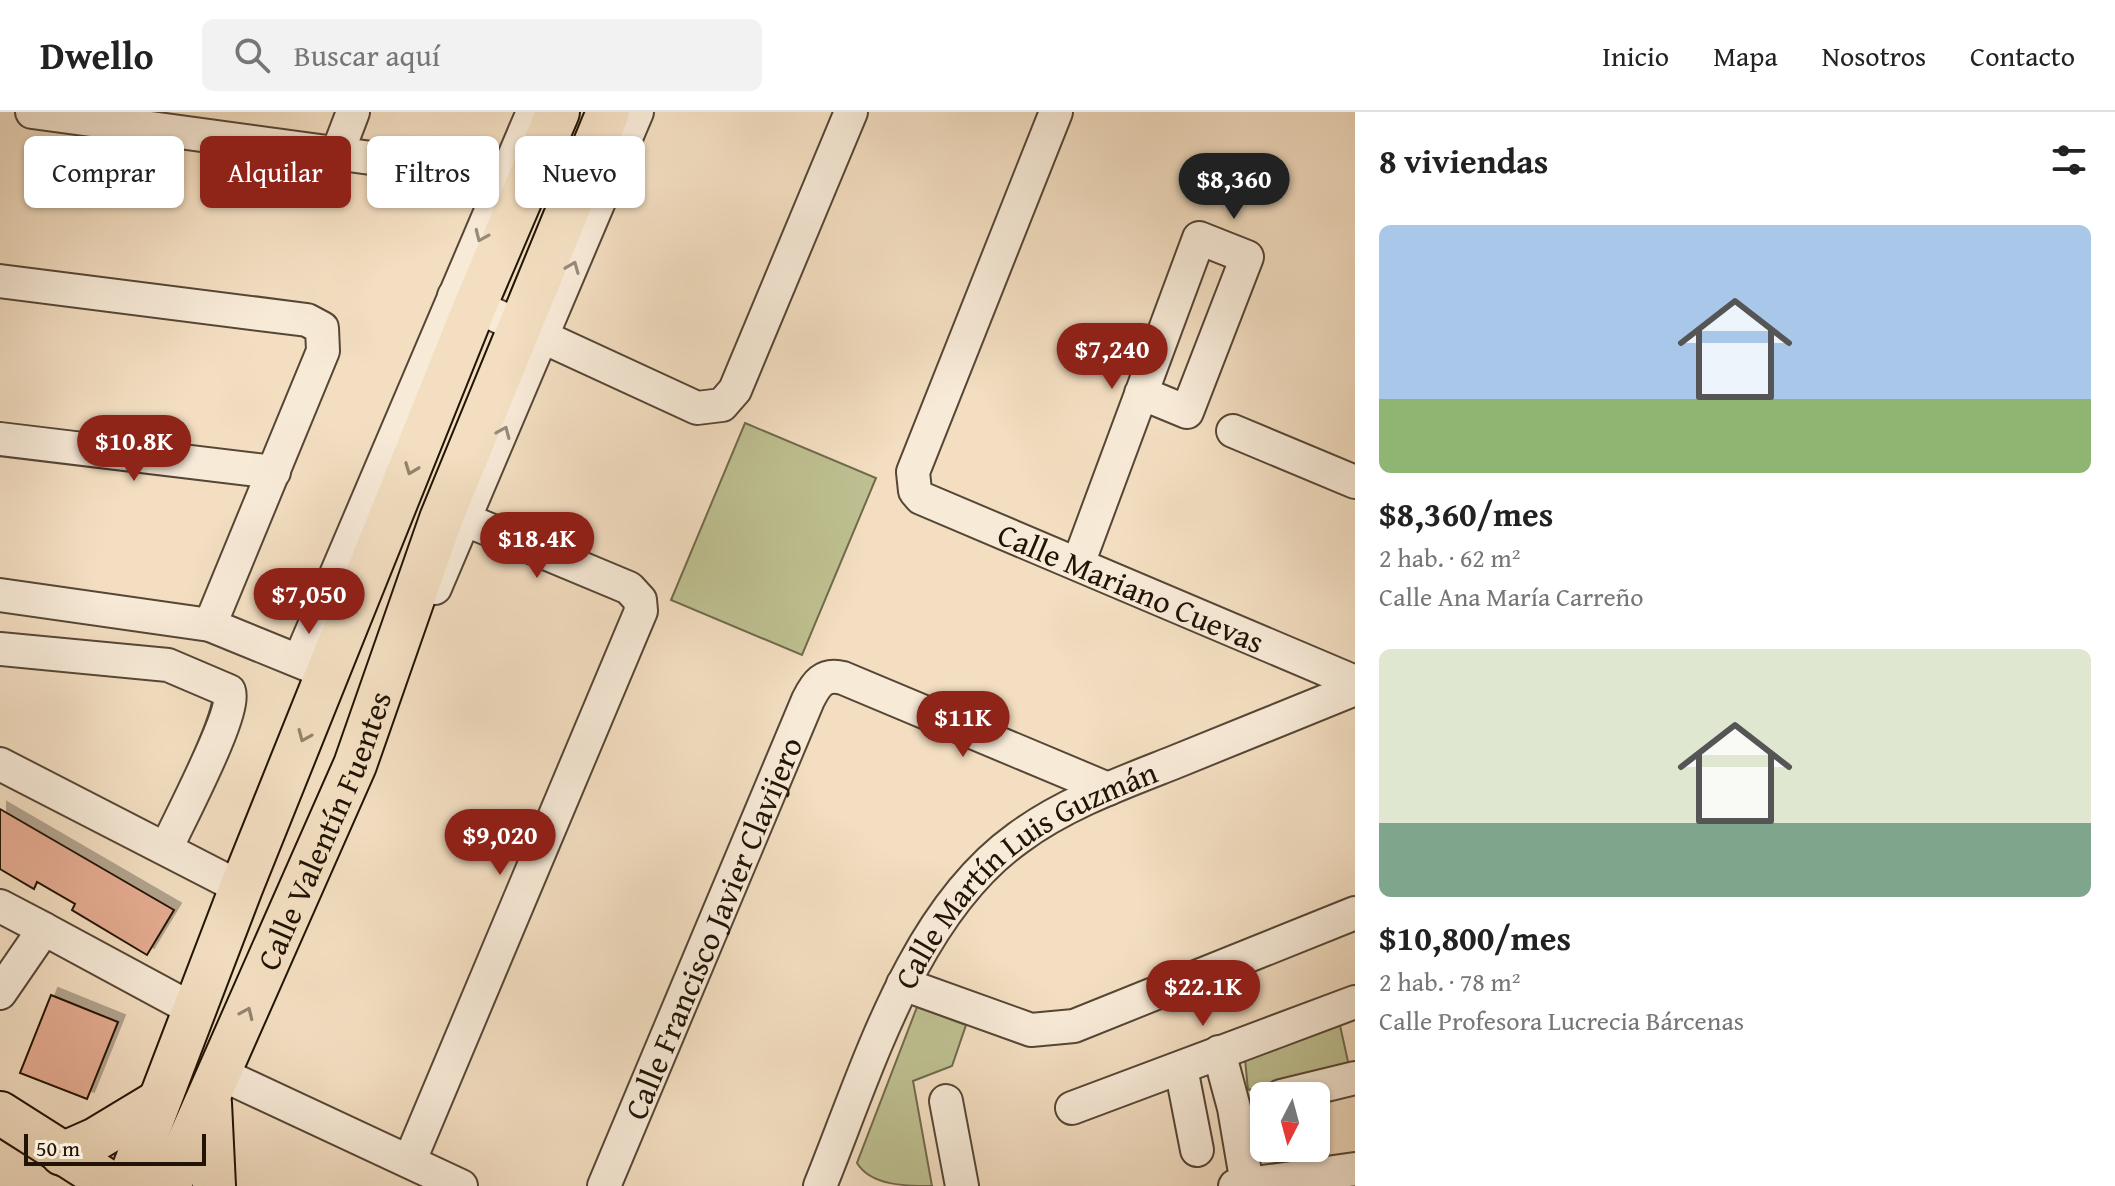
<!DOCTYPE html>
<html lang="es">
<head>
<meta charset="utf-8">
<style>
  body { margin:0; font-family:"Gentium Book Plus",serif; background:#f2f2f2; color:#222; height:100vh; display:flex; flex-direction:column; font-size:30px; white-space:nowrap }
  * { box-sizing:border-box; margin:0 }
  p { font-size:26px; color:#767676 }
  .icon { flex:none; width:44px; height:44px; fill:none; stroke:currentColor; stroke-width:2; stroke-linecap:round; stroke-linejoin:round }
  .map { position:relative; flex:1; overflow:hidden }
  .panel { display:flex; flex-direction:column; background:#fff; width:760px }
  .panel>* { flex:none }
  .hud { position:absolute; left:24px; top:24px; width:760px; height:72px; display:flex; gap:16px }
  .needle { width:52px; rotate:186deg }
  .tools { position:absolute; left:1250px; top:970px; display:grid; gap:16px }
  .tools a { display:grid; place-items:center; width:80px; height:80px; border-radius:12px; background:#fff; box-shadow:0 2px 6px #0004; font-size:40px }
  .scale { position:absolute; left:24px; bottom:20px; width:182px; box-sizing:border-box; padding-left:8px; border:4px solid #211406; border-top:0; font-size:22px; line-height:28px; white-space:nowrap; color:#211406; -webkit-text-stroke:6px #f7ead7; paint-order:stroke }
  .price { position:absolute; translate:-50% -68px; padding:0 18px; border-radius:28px; background:#8f2418; color:#fff; font-size:26px; line-height:52px; filter:drop-shadow(0 2px 4px #0008) }
  .price::after { content:''; position:absolute; left:50%; top:48px; width:24px; height:18px; margin-left:-12px; background:inherit; clip-path:polygon(0 0,100% 0,50% 100%) }
  .price.on { background:#222; color:#fff }
  ul { padding:0; list-style:none }
  li { display:grid; align-content:center; gap:16px; height:424px; padding:0 24px }
  li span { display:grid; place-items:center; height:248px; border-radius:12px; color:#555 }
  li>.icon { margin-inline-start:auto }
  span .icon { width:144px; height:144px; fill:#fffc; stroke-width:1 }
  li b { font-size:34px }
  h2 { display:flex; justify-content:space-between; align-items:center; height:96px; padding:0 24px; font-size:34px }
  .tag { padding:0 28px; border-radius:12px; background:#fff; box-shadow:0 2px 6px #0004; font-size:28px; line-height:72px }
  .tag.on { background:#8f2418; color:#fff }
  header { display:flex; align-items:center; gap:48px; box-sizing:border-box; height:112px; padding:0 40px; background:#fff; border-bottom:2px solid #e0e0e0 }
  header strong { font-size:38px }
  nav { display:flex; gap:44px; margin-inline-start:auto; font-size:28px }
  .search { width:560px; height:72px; background:#f2f2f2; display:flex; align-items:center; gap:20px; box-sizing:border-box; padding:0 28px; border-radius:12px; color:#767676; font-size:30px }
  main { display:flex; flex:1; min-height:0 }
  .map>svg:first-child { display:block }
  .green { fill:#bec091; stroke:#706a4c; stroke-width:2 }
  .building { fill:#e6ac92; stroke:#211406; stroke-width:2; filter:url(#shadow) }
  .lines { fill:none; stroke-linecap:round; stroke-linejoin:round }
  .minor-casing { stroke:#564635; stroke-width:36 }
  .major-casing { stroke:#211406; stroke-width:46 }
  .minor { stroke:#f7ead7; stroke-width:32 }
  .major { stroke:#f3dec1; stroke-width:42 }
  .oneway { stroke:#978a79 }
  .oneway2 { stroke:#94836d }
  .labels { text-anchor:middle; dominant-baseline:central; stroke-width:6; stroke-linejoin:round; paint-order:stroke }
  .street-label { font-size:32px; fill:#211406; stroke:#f7ead7 }
</style>
</head>
<body>
<header>
<strong>Dwello</strong>
<div class="search"><svg class="icon" aria-label="search" viewBox="0 0 24 24"><circle cx="10" cy="10" r="6"/><path d="M15 15l6 6"/></svg>Buscar aquí</div>
<nav><a>Inicio</a><a>Mapa</a><a>Nosotros</a><a>Contacto</a></nav>
</header>
<main>
<div class="map">
<svg width="1355" height="1074" viewBox="0 0 1355 1074">
  <defs>
    <filter id="shadow"><feDropShadow dx="7" dy="-7" stdDeviation="0" flood-color="#0004"/></filter>
  </defs>
  <rect width="100%" height="100%" fill="#f3dec1"/>
  <filter id="stains"><feTurbulence type="fractalNoise" baseFrequency=".0025" numOctaves="4"/><feColorMatrix values="0 0 0 0 .2 0 0 0 0 .09 0 0 0 0 .02 0 0 0 .5 -.17"/></filter>
  <radialGradient id="worn" r=".72"><stop offset=".6" stop-color="#630" stop-opacity="0"/><stop offset="1" stop-color="#630" stop-opacity=".3"/></radialGradient>
  <g class="green">
    <path d="M745 311 876 366 802 543 671 488Z"/>
    <path d="M917 895 966 913 952 954 913 969 932 1074C906 1074 871 1074 857 1051Z"/>
    <path d="M1339 909 1349 954 1248 978 1245 947Z"/>
  </g>
  <g class="building">
    <path d="M0 697 174 798 147 843 72 798 75 792 37 770 34 777 0 757Z"/>
    <path d="M51 883 118 910 87 987 20 961Z"/>
  </g>
  <g class="lines">
    <g class="minor-casing">
      <g id="minor">
        <path d="M32 0 578 74"/>
        <path id="s1" d="M1056 0 913 360 915 379 921 386 1355 570"/>
        <path d="M337 42 353 0"/>
        <path d="M0 169 307 208 322 216 323 239 210 513"/>
        <path d="M454 184 697 296 722 293 735 278 851 0"/>
        <path d="M1233 319 1355 370"/>
        <path d="M0 327 274 360"/>
        <path d="M1078 452 1199 126 1247 145 1187 300 1141 281"/>
        <path d="M435 476 637 0"/>
        <path d="M0 483 210 513 318 557"/>
        <path d="M0 537 168 553 229 579C237 600 179 708 167 735"/>
        <path d="M300 547 533 0"/>
        <path d="M0 652 241 776"/>
        <path d="M0 794 44 817"/>
        <path d="M903 872 1031 918 1074 914 1355 801"/>
        <path d="M0 881 44 817 194 898"/>
        <path d="M1219 940 1234 996 1247 1072"/>
        <path d="M1181 956 1197 1038"/>
        <path d="M221 962 461 1074"/>
        <path d="M1281 984 1355 966"/>
        <path d="M946 989 962 1074"/>
        <path d="M1072 996 1355 890"/>
        <path d="M410 1048 641 499 640 488 629 476 466 408"/>
        <path id="s2" d="M604 1074 808 588C816 572 823 561 843 566L1108 677"/>
        <path id="s3" d="M820 1074C867 959 912 802 1018 726 1062 693 1119 672 1170 652 1232 627 1293 602 1355 577"/>
        <path d="M1235 1074 1355 1057"/>
      </g>
    </g>
    <g class="major-casing">
      <g id="major">
        <path d="M210 991 214 1074"/>
        <path d="M0 1001 115 1074"/>
        <path d="M62 1042 96 1027 159 989"/>
        <path d="M127 1074 241 776 475 194 558 0"/>
        <path id="s4" d="M169 1074 355 653 441 407 608 0"/>
      </g>
    </g>
    <use href="#minor" class="minor"/>
    <use href="#major" class="major"/>
  </g>
  <defs><path id="oneway-chevron" d="M-2-3.5L2.5 0L-2 3.5" fill="none" stroke-width="1.6" stroke-linecap="round" stroke-linejoin="round" transform="scale(2)"/></defs>
  <g class="oneway">
    <use href="#oneway-chevron" transform="translate(481 124) rotate(114)"/>
    <use href="#oneway-chevron" transform="translate(573 155) rotate(-68)"/>
    <use href="#oneway-chevron" transform="translate(504 320) rotate(-67)"/>
  </g>
  <g class="oneway2">
    <use href="#oneway-chevron" transform="translate(411 357) rotate(111)"/>
    <use href="#oneway-chevron" transform="translate(304 624) rotate(113)"/>
    <use href="#oneway-chevron" transform="translate(247 901) rotate(-66)"/>
  </g>
  <g class="labels">
    <g class="street-label">
      <text stroke="none"><textPath href="#s1" startOffset="644">Calle Mariano Cuevas</textPath></text>
      <text stroke="none"><textPath href="#s4" startOffset="388">Calle Valentín Fuentes</textPath></text>
      <text stroke="none"><textPath href="#s3" startOffset="388">Calle Martín Luis Guzmán</textPath></text>
      <text stroke="none"><textPath href="#s2" startOffset="280">Calle Francisco Javier Clavijero</textPath></text>
    </g>
  </g>
  <rect width="100%" height="100%" filter="url(#stains)"/>
  <rect width="100%" height="100%" fill="url(#worn)"/>
</svg>
<div class="tools">
<a><svg class="needle" viewBox="-14 -14 28 28"><path d="M0-13l5 13h-10z" fill="#e53935"/><path d="M0 13l5-13h-10z" fill="#767676"/></svg></a>
</div>
<div class="scale">50 m</div>
<b class="price on" style="left:1234px;top:109px">$8,360</b>
<b class="price" style="left:1112px;top:279px">$7,240</b>
<b class="price" style="left:134px;top:371px">$10.8K</b>
<b class="price" style="left:537px;top:468px">$18.4K</b>
<b class="price" style="left:309px;top:524px">$7,050</b>
<b class="price" style="left:963px;top:647px">$11K</b>
<b class="price" style="left:500px;top:765px">$9,020</b>
<b class="price" style="left:1203px;top:916px">$22.1K</b>
<div class="hud">
<a class="tag">Comprar</a>
<a class="tag on">Alquilar</a>
<a class="tag">Filtros</a>
<a class="tag">Nuevo</a>
</div>
</div>
<section class="panel">
<h2>8 viviendas<svg class="icon" aria-label="filters" viewBox="0 0 24 24"><path d="M4 7h16M4 17h16"/><circle cx="9" cy="7" r="2"/><circle cx="15" cy="17" r="2"/></svg></h2>
<ul>
<li><span style="background:linear-gradient(#a9c7e8 70%,#8fb573 0)"><svg class="icon" aria-label="home" viewBox="0 0 24 24"><path d="M3 11l9-7 9 7M6 9v11h12V9"/></svg></span><div><b>$8,360/mes</b><p>2 hab. · 62 m²</p><p>Calle Ana María Carreño</p></div></li>
<li><span style="background:linear-gradient(#dfe7d0 70%,#7fa58c 0)"><svg class="icon" aria-label="home" viewBox="0 0 24 24"><path d="M3 11l9-7 9 7M6 9v11h12V9"/></svg></span><div><b>$10,800/mes</b><p>2 hab. · 78 m²</p><p>Calle Profesora Lucrecia Bárcenas</p></div></li>
</ul>
</section>
</main>
</body>
</html>
